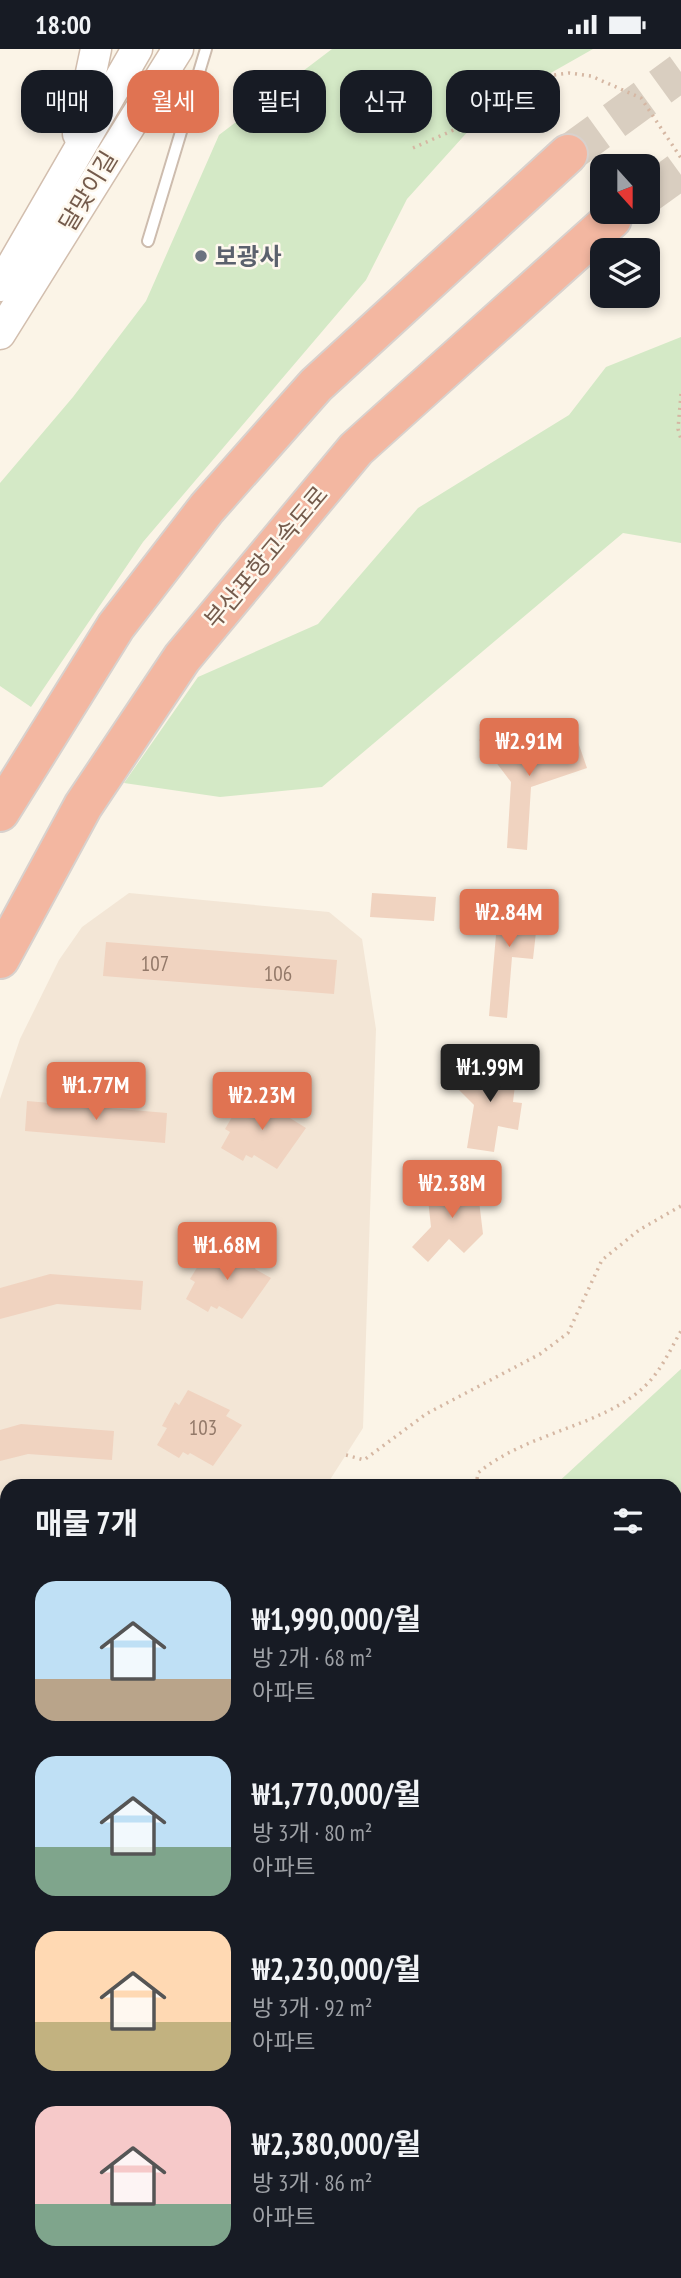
<!DOCTYPE html>
<html lang="ko">
<head>
<meta charset="utf-8">
<style>
  body { margin:0; font-family:"PT Sans Narrow","Noto Sans KR",sans-serif; background:#20242c; color:#f1f3f6; height:100vh; display:flex; flex-direction:column; font-size:26px; white-space:nowrap }
  * { box-sizing:border-box; margin:0 }
  p { font-size:23px; color:#9ea1a6 }
  .icon { flex:none; width:38px; height:38px; fill:none; stroke:currentColor; stroke-width:2; stroke-linecap:round; stroke-linejoin:round }
  .map { position:relative; flex:1; overflow:hidden }
  .drawer { position:absolute; left:0px; top:1430px; width:682px; height:800px; display:flex; flex-direction:column; background:#171b24; border-radius:21px 21px 0 0; box-shadow:0 4px 10px #0003 }
  .drawer>* { flex:none }
  .top-card { position:absolute; left:21px; top:21px; width:640px; height:63px; display:flex; gap:14px }
  .needle { width:46px; rotate:159deg }
  .tools { position:absolute; left:590px; top:105px; display:grid; gap:14px }
  .tools a { display:grid; place-items:center; width:70px; height:70px; border-radius:14px; background:#171b24; box-shadow:0 4px 10px #0003; font-size:35px }
  .price { position:absolute; translate:-50% -60px; padding:0 16px; border-radius:7px; background:#e07352; color:#fff; font-size:23px; line-height:46px; filter:drop-shadow(0 2px 4px #0008) }
  .price::after { content:''; position:absolute; left:50%; top:42px; width:21px; height:16px; margin-left:-10px; background:inherit; clip-path:polygon(0 0,100% 0,50% 100%) }
  .price.on { background:#222; color:#fff }
  ul { padding:0; list-style:none }
  li { display:flex; align-items:center; gap:21px; height:175px; padding:0 35px }
  li span { display:grid; place-items:center; flex:none; width:196px; height:140px; border-radius:21px; color:#555 }
  li>.icon { margin-inline-start:auto }
  span .icon { width:84px; height:84px; fill:#fffc; stroke-width:1 }
  li b { font-size:30px }
  h2 { display:flex; justify-content:space-between; align-items:center; height:84px; padding:0 35px; font-size:30px }
  .tag { padding:0 24px; border-radius:21px; background:#171b24; box-shadow:0 4px 10px #0003; font-size:24px; line-height:63px }
  .tag.on { background:#e07352; color:#fff }
  .status { display:flex; justify-content:space-between; align-items:center; height:49px; padding:0 35px; background:#171b24; direction:ltr }
  .status svg { height:19px; fill:currentColor }
  .map>svg:first-child { display:block }
  .residential { fill:#f3e6d6 }
  .green { fill:#d4e9c6 }
  .building { fill:#f0d3c0 }
  .lines { fill:none; stroke-linecap:round; stroke-linejoin:round }
  .highway-tunnel { stroke:#d9cec0; stroke-width:38; stroke-dasharray:38 19; stroke-linecap:butt }
  .lane-casing { stroke:#cdbcae; stroke-width:14 }
  .street-casing { stroke:#cdbcae; stroke-width:24 }
  .secondary-casing { stroke:#d2beae; stroke-width:33 }
  .highway-casing { stroke:#d8d1cd; stroke-width:42 }
  .path { stroke:#d5b7a3; stroke-width:3.5; stroke-dasharray:2 5; stroke-linecap:butt }
  .lane { stroke:#fff; stroke-width:10 }
  .street { stroke:#fff; stroke-width:21 }
  .secondary { stroke:#fff; stroke-width:30 }
  .highway { stroke:#f3b7a1; stroke-width:38 }
  .worship-dot { fill:#6b7280; stroke:#fef8ee; stroke-width:2.5 }
  .labels { text-anchor:middle; dominant-baseline:central; stroke-width:5; stroke-linejoin:round; paint-order:stroke }
  .number-label { font-size:21px; fill:#937969 }
  .street-label { font-size:24px; fill:#745b4c; stroke:#fef8ee }
  .worship-label { font-size:24px; font-weight:bold; fill:#5b616d; stroke:#fef8ee; text-anchor:start }
</style>
</head>
<body>
<div class="status"><b>18:00</b><svg viewBox="0 0 49 12"><path d="M0 12V9h3v3zM5 12V6h3v6zM10 12V3h3v9zM15 12V0h3v12zM26 1h20v11H26zM47 4h2v5h-2z"/></svg></div>
<div class="map">
<svg width="681" height="2229" viewBox="0 0 681 2229">
  <rect width="100%" height="100%" fill="#fbf4e7"/>
  <path class="residential" d="M129 844 329 863 362 890 376 980 363 1379 326 1437H7V1496L0 1497V1050L20 990 59 911 82 878Z"/>
  <g class="green">
    <path d="M332 0H593L489 59 407 150 366 231 143 493 31 658 0 637V434L73 348 146 252 219 86Z"/>
    <path d="M681 288V494L623 484 322 738 220 748 124 734 198 628 318 575 418 459 569 366 606 318Z"/>
    <path d="M681 1320V1870L676 1868V1437H554Z"/>
    <path d="M0 1557 7 1559V1960L0 1963Z"/>
    <path d="M676 2042 681 2044V2229H338V2222H676Z"/>
  </g>
  <g class="building">
    <path d="M496 677 522 711 578 693 587 719 531 738 527 801 507 799 511 733 479 691Z"/>
    <path d="M372 844 436 848 434 872 370 868Z"/>
    <path d="M521 847 536 883 533 910 512 908 507 969 489 967 496 886 486 861Z"/>
    <path d="M106 893 337 911 334 945 103 927Z"/>
    <path d="M488 1007 515 1036 513 1053 522 1054 518 1081 498 1077 494 1103 467 1099 474 1056 455 1037Z"/>
    <path d="M251 1044 293 1064 290 1069 306 1079 277 1120 254 1106 252 1109 246 1106 243 1112 221 1099 230 1083 225 1080 239 1056 243 1059Z"/>
    <path d="M27 1052 167 1064 165 1094 25 1082Z"/>
    <path d="M477 1135 483 1185 464 1204 449 1190 428 1213 412 1198 431 1178 427 1141Z"/>
    <path d="M217 1194 258 1214 255 1220 271 1229 242 1270 219 1257 217 1260 211 1257 208 1263 186 1250 195 1233 190 1230 204 1207 208 1209Z"/>
    <path d="M50 1225 143 1232 141 1261 57 1255 0 1270V1239Z"/>
    <path d="M188 1341 230 1361 226 1367 242 1376 213 1417 190 1404 188 1406 183 1403 179 1409 157 1396 167 1379 162 1377 175 1353 179 1356Z"/>
    <path d="M21 1375 114 1382 112 1411 28 1405 0 1412V1381Z"/>
  </g>
  <g class="lines">
    <g class="highway-tunnel">
      <path d="M568 105 681 23"/>
      <path d="M648 145 681 121"/>
    </g>
    <g class="lane-casing">
      <g id="lane">
        <path d="M148 192 206 0"/>
        <path d="M676 1906 681 1908"/>
        <path d="M256 2229 257 2222"/>
      </g>
    </g>
    <g class="street-casing">
      <g id="street">
        <path d="M0 1497 7 1496"/>
        <path d="M0 1984 7 1982"/>
      </g>
    </g>
    <g class="secondary-casing">
      <g id="secondary">
        <path d="M78 85 96 0"/>
        <path d="M0 237 137 0"/>
        <path d="M0 285 178 0"/>
      </g>
    </g>
    <g class="highway-casing">
      <g id="highway">
        <path d="M0 763 116 577 207 459 316 336 568 105"/>
        <path d="M0 910 83 757 182 609 356 400 612 170"/>
      </g>
    </g>
    <g class="path">
      <path d="M413 99 465 76 497 47 554 26 569 24 591 27 641 49 681 109"/>
      <path d="M681 345 678 380 681 390"/>
      <path d="M346 1406 364 1411 426 1365 540 1305 568 1284 602 1211 639 1181 681 1157"/>
      <path d="M476 1437 478 1424C525 1384 604 1377 645 1337 661 1322 670 1301 681 1282"/>
    </g>
    <use href="#lane" class="lane"/>
    <use href="#street" class="street"/>
    <use href="#secondary" class="secondary"/>
    <use href="#highway" class="highway"/>
  </g>
  <circle class="worship-dot" cx="201" cy="207" r="7"/>
  <g class="labels">
    <g class="number-label">
      <text x="155" y="914">107</text>
      <text x="278" y="924">106</text>
      <text x="203" y="1378">103</text>
    </g>
    <g class="street-label">
      <text transform="translate(88 142) rotate(-59)">달맞이길</text>
      <text transform="translate(266 508) rotate(-50)">부산포항고속도로</text>
    </g>
    <g class="worship-label">
      <text x="215" y="207">보광사</text>
    </g>
  </g>
</svg>
<div class="tools">
<a><svg class="needle" viewBox="-14 -14 28 28"><path d="M0-13l5 13h-10z" fill="#e53935"/><path d="M0 13l5-13h-10z" fill="#9ea1a6"/></svg></a>
<a><svg class="icon" aria-label="layers" viewBox="0 0 24 24"><path d="M12 4l9 5-9 5-9-5zM3 14l9 5 9-5"/></svg></a>
</div>
<b class="price" style="left:529px;top:729px">₩2.91M</b>
<b class="price" style="left:509px;top:900px">₩2.84M</b>
<b class="price on" style="left:490px;top:1055px">₩1.99M</b>
<b class="price" style="left:96px;top:1073px">₩1.77M</b>
<b class="price" style="left:262px;top:1083px">₩2.23M</b>
<b class="price" style="left:452px;top:1171px">₩2.38M</b>
<b class="price" style="left:227px;top:1233px">₩1.68M</b>
<div class="top-card">
<a class="tag">매매</a>
<a class="tag on">월세</a>
<a class="tag">필터</a>
<a class="tag">신규</a>
<a class="tag">아파트</a>
</div>
<section class="drawer">
<h2>매물 7개<svg class="icon" aria-label="filters" viewBox="0 0 24 24"><path d="M4 7h16M4 17h16"/><circle cx="9" cy="7" r="2"/><circle cx="15" cy="17" r="2"/></svg></h2>
<ul>
<li><span style="background:linear-gradient(#bfe0f5 70%,#b9a48a 0)"><svg class="icon" aria-label="home" viewBox="0 0 24 24"><path d="M3 11l9-7 9 7M6 9v11h12V9"/></svg></span><div><b>₩1,990,000/월</b><p>방 2개 · 68 m²</p><p>아파트</p></div></li>
<li><span style="background:linear-gradient(#bfe0f5 65%,#7fa58c 0)"><svg class="icon" aria-label="home" viewBox="0 0 24 24"><path d="M3 11l9-7 9 7M6 9v11h12V9"/></svg></span><div><b>₩1,770,000/월</b><p>방 3개 · 80 m²</p><p>아파트</p></div></li>
<li><span style="background:linear-gradient(#ffd9b3 65%,#c2b280 0)"><svg class="icon" aria-label="home" viewBox="0 0 24 24"><path d="M3 11l9-7 9 7M6 9v11h12V9"/></svg></span><div><b>₩2,230,000/월</b><p>방 3개 · 92 m²</p><p>아파트</p></div></li>
<li><span style="background:linear-gradient(#f6c9c9 70%,#7fa58c 0)"><svg class="icon" aria-label="home" viewBox="0 0 24 24"><path d="M3 11l9-7 9 7M6 9v11h12V9"/></svg></span><div><b>₩2,380,000/월</b><p>방 3개 · 86 m²</p><p>아파트</p></div></li>
</ul>
</section>
</div>
</body>
</html>
